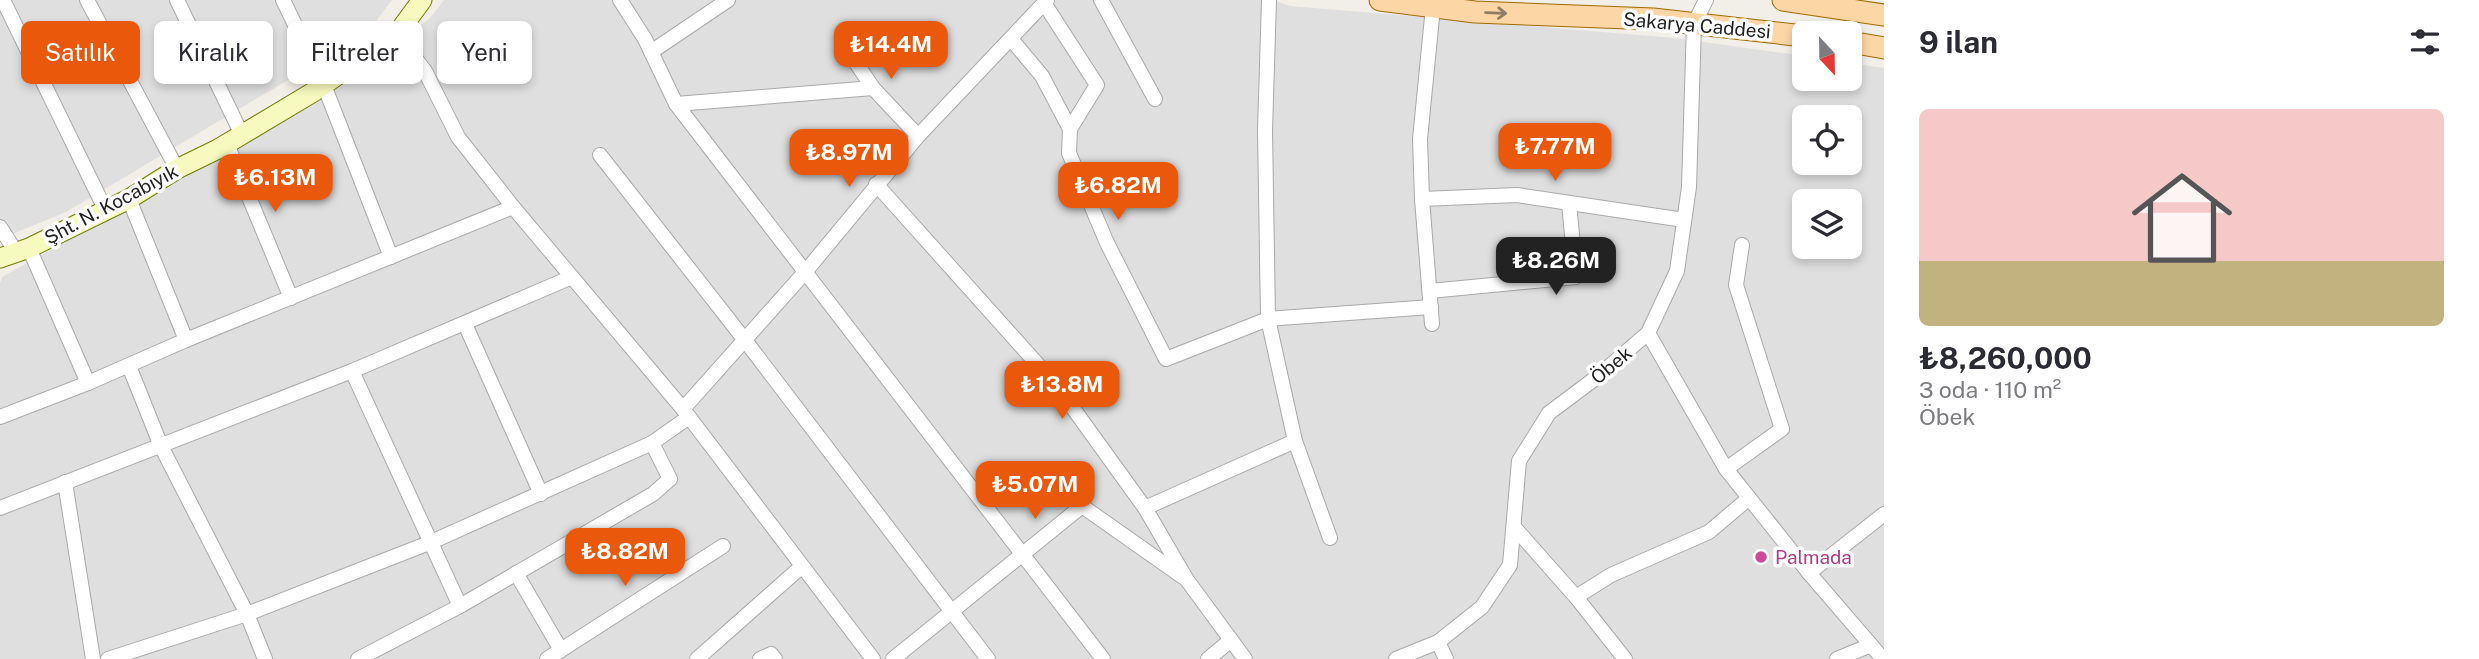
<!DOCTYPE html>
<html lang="tr">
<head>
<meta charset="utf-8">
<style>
  body { margin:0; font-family:"Public Sans",sans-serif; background:#f7f7f7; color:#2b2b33; height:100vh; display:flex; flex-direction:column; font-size:26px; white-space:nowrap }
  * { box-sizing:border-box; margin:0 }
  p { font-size:23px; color:#7c7c81 }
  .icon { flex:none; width:38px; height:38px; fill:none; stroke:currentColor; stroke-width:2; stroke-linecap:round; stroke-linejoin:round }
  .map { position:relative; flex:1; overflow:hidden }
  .side { display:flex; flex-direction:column; background:#fff; width:595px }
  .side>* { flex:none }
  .banner { position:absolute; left:21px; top:21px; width:665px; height:63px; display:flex; gap:14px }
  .needle { width:46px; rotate:158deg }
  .fabs { position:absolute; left:1792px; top:21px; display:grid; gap:14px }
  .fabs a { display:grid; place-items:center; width:70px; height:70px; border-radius:10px; background:#fff; box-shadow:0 4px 10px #0003; font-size:35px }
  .price { position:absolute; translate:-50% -60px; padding:0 16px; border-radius:14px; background:#ea580c; color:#fff; font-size:23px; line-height:46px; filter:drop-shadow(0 2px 4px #0008) }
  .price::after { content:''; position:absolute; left:50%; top:42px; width:21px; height:16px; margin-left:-10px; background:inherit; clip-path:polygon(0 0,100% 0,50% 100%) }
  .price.on { background:#222; color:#fff }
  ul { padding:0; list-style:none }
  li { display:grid; align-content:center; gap:14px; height:371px; padding:0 35px }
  li span { display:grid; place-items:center; height:217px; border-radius:10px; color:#555 }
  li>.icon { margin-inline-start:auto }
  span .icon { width:126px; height:126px; fill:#fffc; stroke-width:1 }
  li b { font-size:30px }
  h2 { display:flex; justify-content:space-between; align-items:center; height:84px; padding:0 35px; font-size:30px }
  .chip { padding:0 24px; border-radius:10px; background:#fff; box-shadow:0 4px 10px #0003; font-size:24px; line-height:63px }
  .chip.on { background:#ea580c; color:#fff }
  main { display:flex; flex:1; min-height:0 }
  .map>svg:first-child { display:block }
  .residential { fill:#e0dfdf; fill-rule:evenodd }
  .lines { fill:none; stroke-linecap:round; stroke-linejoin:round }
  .street-casing { stroke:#a9a9a9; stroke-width:16 }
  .secondary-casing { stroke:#707d05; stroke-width:21 }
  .primary-casing { stroke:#a06b00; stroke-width:23 }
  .street { stroke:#fff; stroke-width:14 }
  .secondary { stroke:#f7fabf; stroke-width:19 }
  .primary { stroke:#fcd6a4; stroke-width:21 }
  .oneway { stroke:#8f7c63 }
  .hotel-dot { fill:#d1479c; stroke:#fff; stroke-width:2.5 }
  .labels { text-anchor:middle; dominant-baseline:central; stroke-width:7; stroke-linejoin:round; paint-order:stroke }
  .street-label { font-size:19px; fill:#222; stroke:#fff }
  .hotel-label { font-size:19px; fill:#b23c85; stroke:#fff; text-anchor:start }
</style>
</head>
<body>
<main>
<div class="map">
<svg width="1884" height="659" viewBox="0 0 1884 659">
  <rect width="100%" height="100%" fill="#f2efe9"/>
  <g class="residential">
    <path d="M0 0H392L367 33 66 212 0 239Z"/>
    <path d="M444 0H1272L1290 6 1675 38 1804 56V79H1850V63L1884 68V659H0V283L2 277 344 85 430 18ZM1804 117H1850V163H1804ZM1804 201H1850V247H1804Z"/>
  </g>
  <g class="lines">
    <g class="street-casing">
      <g id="street">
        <path d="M3 0 105 209"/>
        <path d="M87 0 177 169"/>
        <path d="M177 0 242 135"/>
        <path d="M283 0 324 85 391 257"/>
        <path d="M620 0 645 39 676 104"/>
        <path d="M1101 0 1155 99"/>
        <path d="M1269 0 1265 130 1268 319 1295 441 1330 538"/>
        <path d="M1044 3 1097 85 1070 129"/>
        <path d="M397 34 425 71 458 137 513 207 683 409 873 659"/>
        <path d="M1011 39 1042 76 1070 129 1069 153 1107 243 1166 359 1268 319 1431 307"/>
        <path d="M843 43 873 88 918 136"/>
        <path d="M651 52 728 0"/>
        <path d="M873 88 676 104 1103 659"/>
        <path d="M227 144 291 298"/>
        <path d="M600 155 744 339 988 659"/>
        <path d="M876 184 1057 386 1145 508 1187 580 1245 659"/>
        <path d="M129 199 186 340"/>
        <path d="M1422 199 1517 195 1684 220"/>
        <path d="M0 227 16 252"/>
        <path d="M29 248 88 383"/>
        <path d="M1430 291 1576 277 1569 203"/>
        <path d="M465 324 541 494"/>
        <path d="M1432 324 1422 199 1420 139 1433 7"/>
        <path d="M1648 333 1726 469 1809 573 1883 659"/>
        <path d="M129 366 161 446 247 614 265 659"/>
        <path d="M352 371 460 606"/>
        <path d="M683 409 806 271 918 136 1047 0"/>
        <path d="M0 417 88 383 186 340 513 207"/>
        <path d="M1726 469 1782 429 1736 285 1742 245"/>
        <path d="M65 482 93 659"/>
        <path d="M0 508 352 371 572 277"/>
        <path d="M1145 508 1295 441"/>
        <path d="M1514 527 1576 597 1625 659"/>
        <path d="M516 573 561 650"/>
        <path d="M1809 573 1884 514"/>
        <path d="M1576 597 1611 575 1709 532 1749 498"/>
        <path d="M1438 642 1446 659"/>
        <path d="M108 659 247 614 429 543 652 443 689 417"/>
        <path d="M358 659 460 606 653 494 670 479 652 443"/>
        <path d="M547 659 723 546"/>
        <path d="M697 659 801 567"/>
        <path d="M760 659 771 654 775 659"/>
        <path d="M893 659 1082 506 1183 577"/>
        <path d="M1208 659 1231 640"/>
        <path d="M1396 659 1438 642 1482 607 1510 565 1519 461 1549 413 1597 377 1648 333 1677 271 1689 187 1694 24 1706 0"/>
        <path d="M1837 659 1871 645"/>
      </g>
    </g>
    <g class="secondary-casing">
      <path id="secondary" d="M0 258 29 248 129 199 177 169 218 149 315 91 397 34 422 0"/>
    </g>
    <g class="primary-casing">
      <g id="primary">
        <path d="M1380 0 1475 12 1653 19 1804 36"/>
        <path d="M1783 0 1884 15"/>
        <path d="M1850 42 1884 48"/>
      </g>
    </g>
    <use href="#street" class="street"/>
    <use href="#secondary" class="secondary"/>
    <use href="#primary" class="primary"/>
  </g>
  <defs><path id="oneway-shaft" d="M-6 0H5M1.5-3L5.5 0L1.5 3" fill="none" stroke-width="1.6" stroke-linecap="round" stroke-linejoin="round" transform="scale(1.75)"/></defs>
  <use class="oneway" href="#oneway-shaft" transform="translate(1496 13) rotate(2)"/>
  <circle class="hotel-dot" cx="1761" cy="557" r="7"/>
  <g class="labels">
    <g class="street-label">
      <text transform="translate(1697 25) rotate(5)">Sakarya Caddesi</text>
      <text transform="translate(111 204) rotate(-28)">Şht. N. Kocabıyık</text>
      <text transform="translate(1611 365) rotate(-40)">Öbek</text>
    </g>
    <g class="hotel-label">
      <text x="1775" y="557">Palmada</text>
    </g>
  </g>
</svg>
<div class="fabs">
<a><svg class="needle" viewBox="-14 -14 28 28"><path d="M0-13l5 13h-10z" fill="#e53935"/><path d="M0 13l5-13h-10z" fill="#7c7c81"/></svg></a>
<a><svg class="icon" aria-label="locate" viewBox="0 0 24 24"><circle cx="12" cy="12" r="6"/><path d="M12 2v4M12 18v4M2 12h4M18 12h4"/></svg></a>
<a><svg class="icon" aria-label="layers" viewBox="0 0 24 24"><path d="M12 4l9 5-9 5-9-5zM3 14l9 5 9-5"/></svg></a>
</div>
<b class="price" style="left:891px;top:81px">₺14.4M</b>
<b class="price" style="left:1555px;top:183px">₺7.77M</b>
<b class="price" style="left:849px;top:189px">₺8.97M</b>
<b class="price" style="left:275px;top:214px">₺6.13M</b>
<b class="price" style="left:1118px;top:222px">₺6.82M</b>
<b class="price on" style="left:1556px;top:297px">₺8.26M</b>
<b class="price" style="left:1062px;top:421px">₺13.8M</b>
<b class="price" style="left:1035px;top:521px">₺5.07M</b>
<b class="price" style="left:625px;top:588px">₺8.82M</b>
<div class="banner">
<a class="chip on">Satılık</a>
<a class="chip">Kiralık</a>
<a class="chip">Filtreler</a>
<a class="chip">Yeni</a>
</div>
</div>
<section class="side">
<h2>9 ilan<svg class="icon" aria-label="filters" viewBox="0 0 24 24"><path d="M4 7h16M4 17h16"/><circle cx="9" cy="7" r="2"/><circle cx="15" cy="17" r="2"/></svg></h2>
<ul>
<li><span style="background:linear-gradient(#f6c9c9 70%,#c2b280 0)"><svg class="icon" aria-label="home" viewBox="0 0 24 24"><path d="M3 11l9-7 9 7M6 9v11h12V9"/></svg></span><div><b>₺8,260,000</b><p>3 oda · 110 m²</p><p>Öbek</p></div></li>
</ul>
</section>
</main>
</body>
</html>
